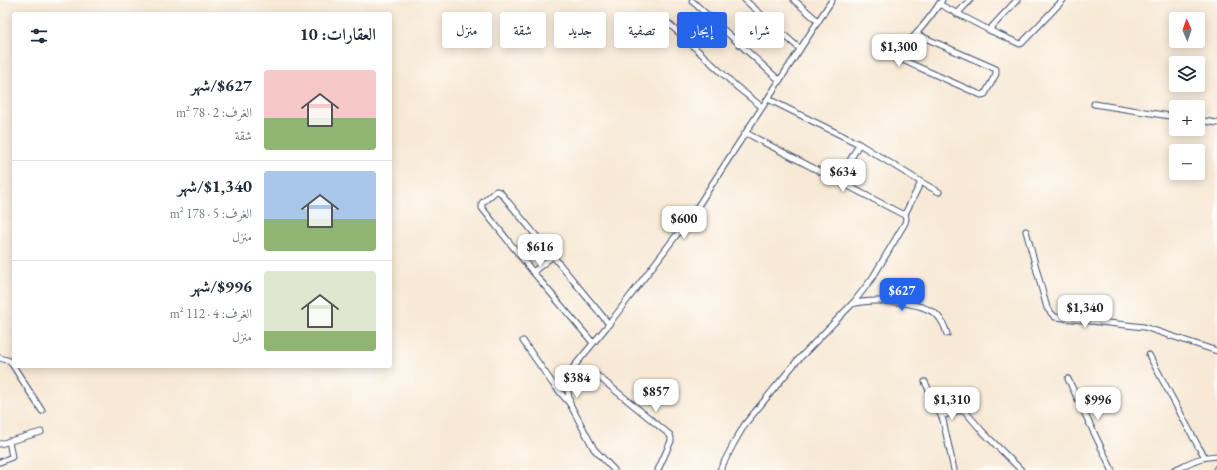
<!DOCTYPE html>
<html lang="ar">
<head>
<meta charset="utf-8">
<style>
  body { margin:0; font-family:"EB Garamond",Amiri,serif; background:#f2f2f3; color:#1f2937; direction:rtl; height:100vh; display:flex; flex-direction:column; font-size:15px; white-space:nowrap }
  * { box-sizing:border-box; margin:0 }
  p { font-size:13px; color:#747a83 }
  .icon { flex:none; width:22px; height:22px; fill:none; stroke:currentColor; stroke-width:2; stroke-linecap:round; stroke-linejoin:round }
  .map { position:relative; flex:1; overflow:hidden; direction:ltr }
  .drawer { position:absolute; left:12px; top:12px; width:380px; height:356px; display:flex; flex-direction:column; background:#fff; border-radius:4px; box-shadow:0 2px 10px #0003; direction:rtl }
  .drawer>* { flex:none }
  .top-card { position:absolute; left:404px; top:12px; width:380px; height:36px; direction:rtl; display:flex; gap:8px }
  .needle { width:26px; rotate:358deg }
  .buttons { position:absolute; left:1169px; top:12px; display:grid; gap:8px }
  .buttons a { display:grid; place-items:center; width:36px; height:36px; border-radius:4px; background:#fff; box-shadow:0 2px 10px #0003; font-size:20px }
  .price { position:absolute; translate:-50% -34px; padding:0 9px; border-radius:8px; background:#fff; color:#222; font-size:13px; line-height:26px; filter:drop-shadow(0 1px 2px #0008) }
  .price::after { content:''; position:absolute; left:50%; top:24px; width:12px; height:9px; margin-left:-6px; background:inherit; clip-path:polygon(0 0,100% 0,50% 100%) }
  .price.selected { background:#2563eb; color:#fff }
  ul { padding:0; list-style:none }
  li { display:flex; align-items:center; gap:12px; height:100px; padding:0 16px }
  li+li { border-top:1px solid #e0e1e3 }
  li span { display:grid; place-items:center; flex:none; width:112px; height:80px; border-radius:4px; color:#555 }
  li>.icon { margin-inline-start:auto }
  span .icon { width:48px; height:48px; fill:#fffc; stroke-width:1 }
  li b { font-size:17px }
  h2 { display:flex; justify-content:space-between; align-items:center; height:48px; padding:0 16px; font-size:17px }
  .pill { padding:0 14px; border-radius:4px; background:#fff; box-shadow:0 2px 10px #0003; font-size:14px; line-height:36px }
  .pill.selected { background:#2563eb; color:#fff }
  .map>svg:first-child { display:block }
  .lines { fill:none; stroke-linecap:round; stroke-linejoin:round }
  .street-casing { stroke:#3c4b70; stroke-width:7 }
  .street { stroke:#fff; stroke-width:5 }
</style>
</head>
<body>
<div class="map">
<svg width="1217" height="470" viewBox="0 0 1217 470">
  <rect width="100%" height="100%" fill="#fdfcf7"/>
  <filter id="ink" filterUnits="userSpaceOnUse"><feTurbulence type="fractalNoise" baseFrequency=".025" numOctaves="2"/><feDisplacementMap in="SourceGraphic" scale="8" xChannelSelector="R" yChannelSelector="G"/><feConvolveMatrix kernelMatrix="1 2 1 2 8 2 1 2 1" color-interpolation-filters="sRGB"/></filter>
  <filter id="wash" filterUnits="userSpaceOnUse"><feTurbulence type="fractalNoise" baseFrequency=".012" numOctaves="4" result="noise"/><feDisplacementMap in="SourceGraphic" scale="16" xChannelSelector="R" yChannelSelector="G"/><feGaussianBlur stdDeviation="0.9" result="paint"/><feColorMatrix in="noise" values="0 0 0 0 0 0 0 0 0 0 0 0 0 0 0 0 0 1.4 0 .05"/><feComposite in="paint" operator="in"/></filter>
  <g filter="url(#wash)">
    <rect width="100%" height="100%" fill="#f7e9d5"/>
  </g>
  <g filter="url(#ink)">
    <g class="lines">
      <g class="street-casing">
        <g id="street">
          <path d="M745 0 800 49"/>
          <path d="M794 0 818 21"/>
          <path d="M692 1 779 80"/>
          <path d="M939 4 989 30 1020 44 1022 43 1063 0"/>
          <path d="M957 14 970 0"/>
          <path d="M665 20 737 87 762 107"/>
          <path d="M989 30 1017 0"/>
          <path d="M916 34 996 69V74L985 94 981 95 898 58V54C914 37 929 20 942 0"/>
          <path d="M688 42 710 17"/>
          <path d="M768 99 859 144 921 182 939 192"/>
          <path d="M1094 104 1176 117"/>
          <path d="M1198 120 1217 123"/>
          <path d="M746 133 902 214 905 213 906 212 921 182"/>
          <path d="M839 181 859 144"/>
          <path d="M1026 231 1047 308 1052 314 1055 317 1144 327 1217 351"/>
          <path d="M533 272 553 256"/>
          <path d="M852 304C872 298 921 301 937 315 942 320 945 327 947 334"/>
          <path d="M523 341 553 384 570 404 594 449 614 470"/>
          <path d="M593 343 533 272 482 208V203L496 191 500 192 609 324"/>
          <path d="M1149 355 1198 446 1205 457"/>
          <path d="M0 358 7 360 10 361 42 411"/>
          <path d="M594 373 670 435 671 438V441L658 470"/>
          <path d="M1068 379 1112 470"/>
          <path d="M925 382 943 420 954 470"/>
          <path d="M570 404 566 379 567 375 609 324 694 212 832 0"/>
          <path d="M942 416 957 411 964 410 982 431 1021 470"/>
          <path d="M0 444 41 432"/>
          <path d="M0 462 12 457 9 441"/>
          <path d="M720 470 734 443 745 424 796 362 854 302 873 277 905 223 906 219 905 213"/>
          <path d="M1174 470C1190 463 1198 457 1217 456"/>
          <path d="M1216 470 1217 468"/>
        </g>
      </g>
      <use href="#street" class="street"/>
    </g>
  </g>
</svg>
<div class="buttons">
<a><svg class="needle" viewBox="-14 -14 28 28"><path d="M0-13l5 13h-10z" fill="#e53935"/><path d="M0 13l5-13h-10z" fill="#747a83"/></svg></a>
<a><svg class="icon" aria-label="layers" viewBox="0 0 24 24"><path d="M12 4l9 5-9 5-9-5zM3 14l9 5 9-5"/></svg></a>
<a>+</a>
<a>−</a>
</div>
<b class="price" style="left:899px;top:68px">$1,300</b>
<b class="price" style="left:843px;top:193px">$634</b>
<b class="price" style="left:684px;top:240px">$600</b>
<b class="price" style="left:540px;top:268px">$616</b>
<b class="price selected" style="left:902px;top:312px">$627</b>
<b class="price" style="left:1085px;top:329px">$1,340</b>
<b class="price" style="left:577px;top:399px">$384</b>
<b class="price" style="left:656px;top:413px">$857</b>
<b class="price" style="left:952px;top:421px">$1,310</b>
<b class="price" style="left:1098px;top:421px">$996</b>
<div class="top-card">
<a class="pill">شراء</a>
<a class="pill selected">إيجار</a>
<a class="pill">تصفية</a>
<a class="pill">جديد</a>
<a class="pill">شقة</a>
<a class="pill">منزل</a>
</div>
<section class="drawer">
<h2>العقارات: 10<svg class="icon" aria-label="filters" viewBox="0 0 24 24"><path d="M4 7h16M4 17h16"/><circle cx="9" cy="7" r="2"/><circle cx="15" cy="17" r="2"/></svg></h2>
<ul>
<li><span style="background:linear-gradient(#f6c9c9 60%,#8fb573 0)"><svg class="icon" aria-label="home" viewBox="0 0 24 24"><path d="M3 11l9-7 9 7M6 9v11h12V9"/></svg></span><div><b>$627/شهر</b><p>الغرف: 2 · 78 m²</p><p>شقة</p></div></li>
<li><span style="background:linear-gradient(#a9c7e8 60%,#8fb573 0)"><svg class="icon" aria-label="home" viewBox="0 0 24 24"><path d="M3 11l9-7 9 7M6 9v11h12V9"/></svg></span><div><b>$1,340/شهر</b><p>الغرف: 5 · 178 m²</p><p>منزل</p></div></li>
<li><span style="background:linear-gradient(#dfe7d0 75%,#8fb573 0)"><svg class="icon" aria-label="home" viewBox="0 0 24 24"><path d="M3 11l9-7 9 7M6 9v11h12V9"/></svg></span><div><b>$996/شهر</b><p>الغرف: 4 · 112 m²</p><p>منزل</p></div></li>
</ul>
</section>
</div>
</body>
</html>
